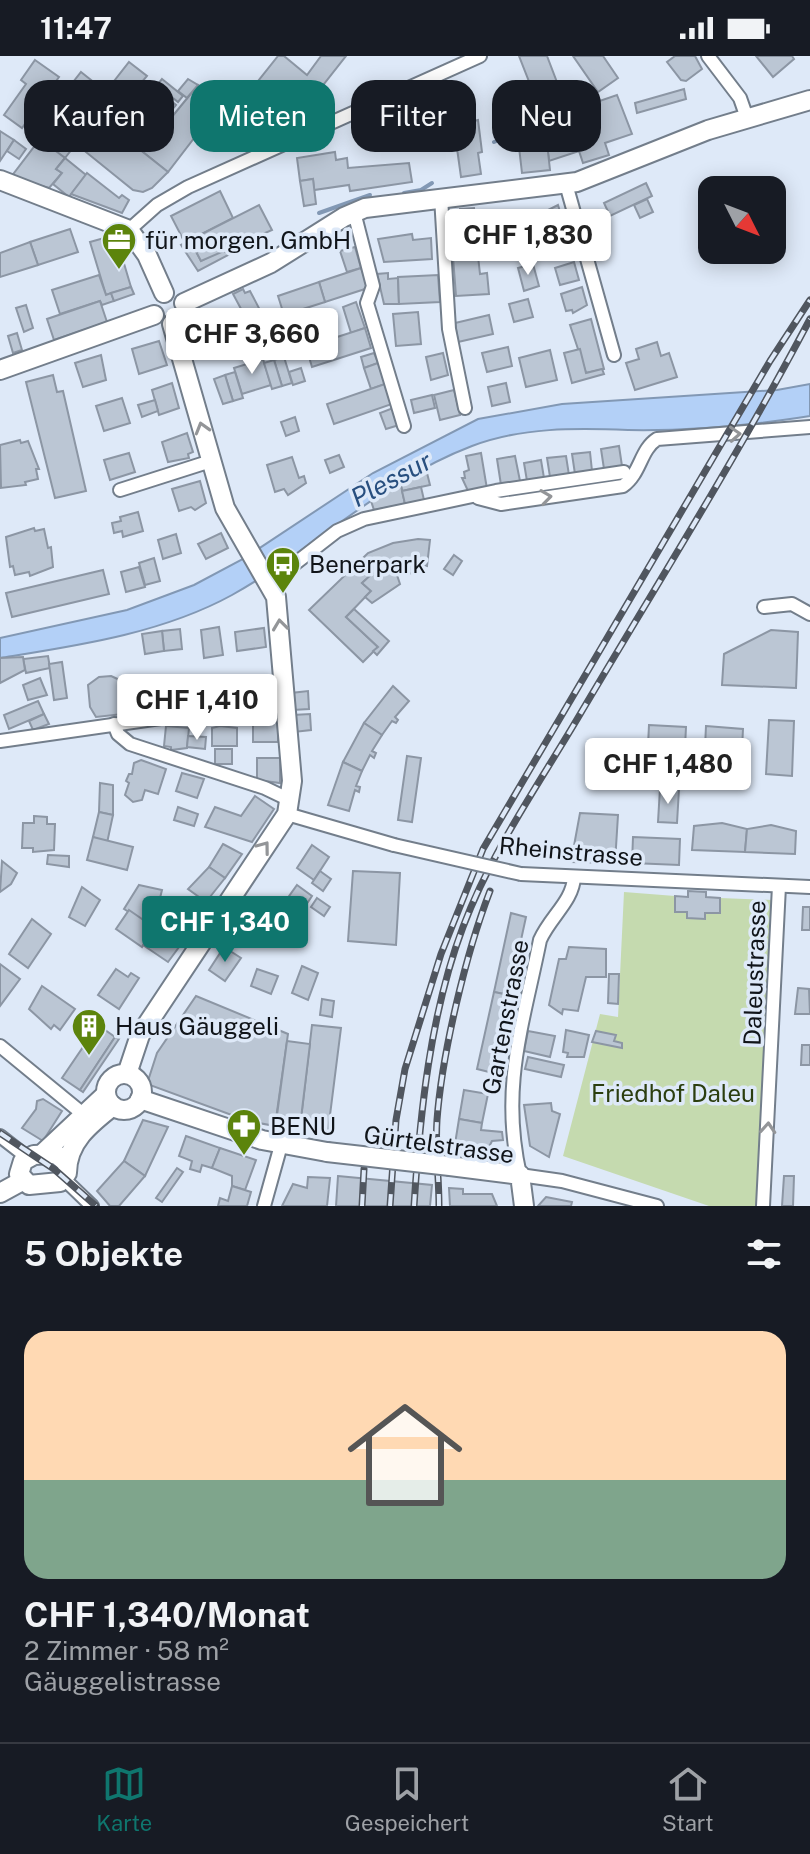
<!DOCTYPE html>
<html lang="de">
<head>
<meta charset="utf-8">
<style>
  body { margin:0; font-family:"Public Sans",sans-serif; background:#20242c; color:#f1f3f6; height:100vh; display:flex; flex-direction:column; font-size:30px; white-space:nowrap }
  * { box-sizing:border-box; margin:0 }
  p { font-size:26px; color:#9ea1a6 }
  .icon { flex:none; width:44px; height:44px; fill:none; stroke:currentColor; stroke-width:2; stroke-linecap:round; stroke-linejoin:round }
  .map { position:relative; height:1150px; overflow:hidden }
  .details { display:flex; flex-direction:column; background:#171b24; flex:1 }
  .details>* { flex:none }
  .guide { position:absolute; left:24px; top:24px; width:762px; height:72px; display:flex; gap:16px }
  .needle { width:52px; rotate:132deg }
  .controls { position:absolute; left:698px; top:120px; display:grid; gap:16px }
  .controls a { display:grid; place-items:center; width:88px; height:88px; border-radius:16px; background:#171b24; box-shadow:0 4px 20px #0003; font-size:40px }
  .price { position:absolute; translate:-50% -68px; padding:0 18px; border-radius:8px; background:#fff; color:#222; font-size:26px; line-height:52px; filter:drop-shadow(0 2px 4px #0008) }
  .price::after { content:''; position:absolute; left:50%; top:48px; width:24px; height:18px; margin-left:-12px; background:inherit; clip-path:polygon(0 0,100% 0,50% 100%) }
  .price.current { background:#0f766e; color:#fff }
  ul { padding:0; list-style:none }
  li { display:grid; align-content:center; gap:16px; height:424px; padding:0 24px }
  li span { display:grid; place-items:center; height:248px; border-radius:24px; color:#555 }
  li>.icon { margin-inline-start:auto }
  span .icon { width:144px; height:144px; fill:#fffc; stroke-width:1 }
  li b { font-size:34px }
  h2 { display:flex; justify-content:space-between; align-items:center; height:96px; padding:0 24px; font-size:34px }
  .chip { padding:0 28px; border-radius:24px; background:#171b24; box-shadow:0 4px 20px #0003; font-size:28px; line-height:72px }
  .chip.current { background:#0f766e; color:#fff }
  .status { display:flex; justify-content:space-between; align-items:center; height:56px; padding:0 40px; background:#171b24; direction:ltr }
  .status svg { height:22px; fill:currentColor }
  .menu { display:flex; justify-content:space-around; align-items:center; height:112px; border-top:2px solid #363941; background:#171b24; font-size:22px; color:#9ea1a6 }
  .menu a { display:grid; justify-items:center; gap:4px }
  .menu .current { color:#0f766e }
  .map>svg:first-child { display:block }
  .green { fill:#c5daaf }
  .water { fill:#b3d0f7; stroke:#8298b4; stroke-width:2 }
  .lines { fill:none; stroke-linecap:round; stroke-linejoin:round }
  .stream { stroke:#8298b4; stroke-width:4 }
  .building { fill:#bbc6d4; stroke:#8c96a4; stroke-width:2 }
  .street-casing { stroke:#737e8b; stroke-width:16 }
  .secondary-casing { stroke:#737e8b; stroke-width:22 }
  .street { stroke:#fff; stroke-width:12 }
  .secondary { stroke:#fff; stroke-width:18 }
  .rail-casing { stroke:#50565f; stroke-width:7 }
  .rail { stroke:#dee9f8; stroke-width:4; stroke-dasharray:12; stroke-linecap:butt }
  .street-bridge-casing { stroke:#737e8b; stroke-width:16; stroke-linecap:butt }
  .secondary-bridge-casing { stroke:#737e8b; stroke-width:22; stroke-linecap:butt }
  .street-bridge { stroke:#fff; stroke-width:12 }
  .secondary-bridge { stroke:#fff; stroke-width:18 }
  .oneway { stroke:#939598 }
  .labels { text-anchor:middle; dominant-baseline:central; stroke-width:7; stroke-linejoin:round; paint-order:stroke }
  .poi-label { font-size:24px; fill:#101419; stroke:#dee9f8; text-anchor:start }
  .street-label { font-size:24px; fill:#101419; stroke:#dee9f8 }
  .park-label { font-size:24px; fill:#2b3e0f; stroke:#dee9f8 }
  .water-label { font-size:26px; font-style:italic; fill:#284f7f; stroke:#dee9f8 }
</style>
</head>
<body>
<div class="status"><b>11:47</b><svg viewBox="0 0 49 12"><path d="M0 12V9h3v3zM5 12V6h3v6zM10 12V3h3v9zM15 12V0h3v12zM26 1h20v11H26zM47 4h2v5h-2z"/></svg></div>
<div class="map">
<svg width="810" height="1150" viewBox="0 0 810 1150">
  <rect width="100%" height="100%" fill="#dee9f8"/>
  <path class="green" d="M624 836 675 840V855L687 856 688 862 704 863 705 857H719L720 842 772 844 758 1150H709L563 1100 600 958 618 961Z"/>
  <path class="water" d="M810 328V360L797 362C743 370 682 375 628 374 577 372 521 371 472 390 382 424 316 492 232 539 161 578 75 590 0 602V582L127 554 194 529 243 503 373 417 478 363 562 348 777 334Z"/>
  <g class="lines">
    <g class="stream">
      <path d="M494 86 517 77"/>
      <path d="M404 137 421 134 432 127"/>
      <path d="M319 157 370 139"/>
    </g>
  </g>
  <g class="building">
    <path d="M278 0H284L307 19 321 0H346L305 52 281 33 249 73 231 59Z"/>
    <path d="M519 0H547L563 42 539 51Z"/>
    <path d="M573 0H603L618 22 598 36Z"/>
    <path d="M675 0H695L702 13 686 25 681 24 667 6Z"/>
    <path d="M756 0H792L794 3 773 21Z"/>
    <path d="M35 4 59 21 22 72 4 59 26 28 21 24Z"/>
    <path d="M129 6 147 20 135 34 142 39 130 55 109 38 114 31 111 29Z"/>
    <path d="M81 16 130 55 142 39 171 62 198 29 221 47 168 116 119 77 129 64 111 50 102 62 99 59 102 55 70 30Z"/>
    <path d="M162 23 183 40 178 46 157 29Z"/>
    <path d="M188 23 198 29 187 42 178 35Z"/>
    <path d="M70 30 102 55 65 102 33 81Z"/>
    <path d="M155 32 176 49 171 55 150 38Z"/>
    <path d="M684 33 686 43 637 57 635 47Z"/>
    <path d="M617 39 632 78 605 87 609 99 583 107 579 95 549 105 544 64Z"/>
    <path d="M441 48 442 53 471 49 474 65 478 64 482 96 478 97 481 118 461 121 455 78 421 83 419 71 408 73 405 53Z"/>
    <path d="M111 50 129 64 119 77 168 116 152 132 143 136 133 134 76 88Z"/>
    <path d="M544 66 547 87 533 89 531 68Z"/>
    <path d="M0 75 14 84 0 105Z"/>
    <path d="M40 83 65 102 56 113 62 117 49 132 11 121Z"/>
    <path d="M14 84 26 93 19 103 7 95Z"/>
    <path d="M547 87 550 114 522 117 519 91Z"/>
    <path d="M335 96 336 104 347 102 348 112 409 107 412 126 350 135 349 129 314 134 313 123 300 125 297 102Z"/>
    <path d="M65 102 86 119 69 141 53 128 62 117 56 113Z"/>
    <path d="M87 117 119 142 122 139 129 144 122 157 71 138Z"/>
    <path d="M313 123 316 148 304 150 300 125Z"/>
    <path d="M646 127 652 140 610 160 604 147Z"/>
    <path d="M220 135 233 162 190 184 201 205 222 194 230 198 198 215 181 189 185 187 171 160Z"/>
    <path d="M647 143 653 156 640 162 634 149Z"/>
    <path d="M259 149 272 174 201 205 190 184Z"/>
    <path d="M558 149 565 172 544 178 538 159Z"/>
    <path d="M474 152 475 176 455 177 454 160H460V153Z"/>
    <path d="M518 168 525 193 500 200 493 175Z"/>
    <path d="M70 173 78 196 38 209 30 186Z"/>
    <path d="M560 176 562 184 540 191 538 183Z"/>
    <path d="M412 178 413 184 431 182 432 203 384 206 378 183Z"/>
    <path d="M111 180 117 184 131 231 106 239 90 186Z"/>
    <path d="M30 186 38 209 0 221V197Z"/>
    <path d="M355 191 361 212 347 216 340 195Z"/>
    <path d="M478 200 480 218 487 217 489 238 456 240 453 201Z"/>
    <path d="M574 206 579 224 560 229 555 212Z"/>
    <path d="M533 208 539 230 524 235 518 212Z"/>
    <path d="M361 212 368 232 325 246 319 226Z"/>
    <path d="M388 217V223L398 222 399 248H384L377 218Z"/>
    <path d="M99 219 106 239 111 237 114 245 102 249 100 245 60 258 52 234Z"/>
    <path d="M438 219 440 246 399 248 398 221Z"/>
    <path d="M319 226 325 246 284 259 278 240Z"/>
    <path d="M131 231 134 238 114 245 111 237Z"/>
    <path d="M582 231 587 249 573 257 572 254 566 255 561 238Z"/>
    <path d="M243 233 245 237 250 235 261 256 247 264 233 238Z"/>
    <path d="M528 243 533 261 514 266 509 248Z"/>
    <path d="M100 245 107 266 54 284 47 263Z"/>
    <path d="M356 246 365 272 351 277 343 251Z"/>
    <path d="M26 249 33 272 24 276 16 252Z"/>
    <path d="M418 256 421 288 396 290 393 258Z"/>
    <path d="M489 259 493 278 458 286 455 267Z"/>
    <path d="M591 263 604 313 586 317 570 269Z"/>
    <path d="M365 272 371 292 312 311 306 291Z"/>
    <path d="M17 277 22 294 13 297 8 280Z"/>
    <path d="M159 285 167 309 139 318 132 293Z"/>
    <path d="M657 286 661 300 669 297 677 321 635 334 626 307 639 303 636 293Z"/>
    <path d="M508 291 512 310 487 316 482 297Z"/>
    <path d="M580 293 586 317 602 313 604 318 572 327 564 297Z"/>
    <path d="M550 294 557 324 526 331 519 302Z"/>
    <path d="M374 297 378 307 364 312 361 301Z"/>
    <path d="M443 297 448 319 431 324 426 301Z"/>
    <path d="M101 299 106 324 83 331 75 307Z"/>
    <path d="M284 301 292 327 282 330 274 304Z"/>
    <path d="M263 303 271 329 242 338 234 312Z"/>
    <path d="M274 304 282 330 272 333 264 307Z"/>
    <path d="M378 307 385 328 371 333 364 312Z"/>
    <path d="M301 312 305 325 293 329 289 316Z"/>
    <path d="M235 316 243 342 233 345 225 319Z"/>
    <path d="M53 319 57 336 63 335 86 435 55 442 26 326Z"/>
    <path d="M225 319 233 345 223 348 214 323Z"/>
    <path d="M172 327 179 352 159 359 152 334Z"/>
    <path d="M506 327 510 346 492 350 488 331Z"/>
    <path d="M385 328 392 348 334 368 327 348Z"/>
    <path d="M454 334 460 359 440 364 434 339Z"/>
    <path d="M432 339 435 352 414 357 411 344Z"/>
    <path d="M122 342 130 367 104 375 96 350Z"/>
    <path d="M155 344 158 355 142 361 138 349Z"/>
    <path d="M393 352 399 369 386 373 380 357Z"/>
    <path d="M295 361 299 375 286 380 281 366Z"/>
    <path d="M187 377 193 396 188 398 189 402 168 406 162 386Z"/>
    <path d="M20 384 21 387 28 385 39 413H36L38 423 25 426 26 429 1 432 0 389Z"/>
    <path d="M619 390 622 410 604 413 601 393Z"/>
    <path d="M590 396 592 415 575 418 572 398Z"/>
    <path d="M129 397 135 416 110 424 104 404Z"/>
    <path d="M481 397 487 433 469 437 462 422H465L464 416 469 414 466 400Z"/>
    <path d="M339 399 344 411 330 417 325 404Z"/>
    <path d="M515 400 520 425 501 429 497 403Z"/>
    <path d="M566 400 569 419 550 421 547 402Z"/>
    <path d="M292 401 299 422 304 420 306 427 288 439 284 433 275 436 267 409Z"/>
    <path d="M541 404 544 422 527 425 524 407Z"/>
    <path d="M426 413 430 429 402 435 400 425Z"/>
    <path d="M200 425 206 447 195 454 191 451 179 455 172 433Z"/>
    <path d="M400 425 405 448 374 454 370 442Z"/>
    <path d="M421 431 424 444 405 448 402 435Z"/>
    <path d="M138 456 143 475 123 481 122 475 114 477 112 467 121 465 120 461Z"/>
    <path d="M34 472 35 475 44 473 48 492 51 491 53 511 30 520 29 516 15 519 13 510 10 511 6 481Z"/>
    <path d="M221 477 228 492 206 503 198 488Z"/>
    <path d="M176 478 181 497 163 503 158 484Z"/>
    <path d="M418 483 430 484 427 510 405 504 373 517 362 527 371 535 346 561 378 591 363 606 309 554 368 497 393 487Z"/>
    <path d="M454 499 462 505 453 519 444 513Z"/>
    <path d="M154 502 160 525 145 529 139 507Z"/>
    <path d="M414 503V509H420V516L397 519 400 528 372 547 365 541 371 535 362 527 373 517 397 506Z"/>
    <path d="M139 511 145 531 126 536 121 516Z"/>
    <path d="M103 514 109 538 12 561 6 537Z"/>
    <path d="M354 553 389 585 377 599 373 595 378 591 346 561Z"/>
    <path d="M219 571 223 599 204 602 201 574Z"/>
    <path d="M264 572 266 591 237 595 235 576Z"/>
    <path d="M180 573 182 593 164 595 162 575Z"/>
    <path d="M771 574 798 576 796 632 722 629 724 598Z"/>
    <path d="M162 575 164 595 145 598 142 578Z"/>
    <path d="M48 600 50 612 26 617 23 603Z"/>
    <path d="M23 601 25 614 0 627V602Z"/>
    <path d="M62 606 67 642 54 644 49 608Z"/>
    <path d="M227 619 230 642 209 645 206 621Z"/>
    <path d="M268 619 270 634 251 637 249 621Z"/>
    <path d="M111 620 122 625 126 653 123 658 96 661 90 651 88 629 99 621Z"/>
    <path d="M40 622 47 639 28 644 23 629Z"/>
    <path d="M186 623 188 647 150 651 147 627Z"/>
    <path d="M393 630 409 645 395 661 398 664 396 667 392 665 382 679 364 667Z"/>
    <path d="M308 635 309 653 293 654 291 637Z"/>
    <path d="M38 645 44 658 9 673 4 659Z"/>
    <path d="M44 658 49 668 33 674 29 665Z"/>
    <path d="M310 658 311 674 294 676 293 659Z"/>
    <path d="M271 663 278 665V686H253V665Z"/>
    <path d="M769 664 794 665 792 720 766 718Z"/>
    <path d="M364 667 382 679 372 695 376 697 374 702 370 699 362 715 343 706Z"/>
    <path d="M649 669 686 671 684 712 647 710Z"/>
    <path d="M166 670 189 672 187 692 171 694V691L164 690Z"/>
    <path d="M220 670 237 672V690H212V672Z"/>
    <path d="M706 670 743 673 741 714 704 712Z"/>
    <path d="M188 680 206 681 205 693 187 691Z"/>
    <rect x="215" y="693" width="17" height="15"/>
    <path d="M407 700 421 702 412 766 398 764Z"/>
    <path d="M257 702H280V727L257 724Z"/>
    <path d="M141 704 166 713 158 738 145 734 142 744 133 746 125 739 129 727 126 725 129 718H132L134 707Z"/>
    <path d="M343 706 362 715 356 730 360 731 359 736 355 734 349 755 328 749Z"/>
    <path d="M591 710 612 711 611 728 591 727Z"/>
    <path d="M182 717 204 723 197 742 176 735Z"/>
    <path d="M100 727 113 729V759L99 756Z"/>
    <path d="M660 732 679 733 677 767 658 766Z"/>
    <path d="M255 740 274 753 252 786 205 771 215 751 241 760Z"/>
    <path d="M178 751 198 758 194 770 174 764Z"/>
    <path d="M99 756 113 759 107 787 93 781Z"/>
    <path d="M580 757 618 759 615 807 571 806Z"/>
    <path d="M34 760 47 761V768H55L54 794 33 796V792H22L23 767H34Z"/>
    <path d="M722 767 747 773 745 796 692 794 694 770Z"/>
    <path d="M771 769 796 775 795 798 745 796 747 773Z"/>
    <path d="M93 781 133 791 127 814 87 804Z"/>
    <path d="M633 781 680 783 679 809 632 807Z"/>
    <path d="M223 788 242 798 225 822 209 811Z"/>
    <path d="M312 789 329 801 314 824 297 812Z"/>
    <path d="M48 799 69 800V811L47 808Z"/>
    <path d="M2 805 17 817 11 828 0 836Z"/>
    <path d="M209 811 225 822 206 846 188 833Z"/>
    <path d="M320 815 331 823 323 835 312 827Z"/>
    <path d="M353 815 400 817 396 889 348 885Z"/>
    <path d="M139 829 162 834 160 842 169 849 155 872 124 853Z"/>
    <path d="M297 829 312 840 298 861 282 850Z"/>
    <path d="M82 831 100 844 85 870 69 861Z"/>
    <path d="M688 835 706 836V841L720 842V857H705V863L687 862V856H675V840L688 841Z"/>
    <path d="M317 842 330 851 324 860 311 851Z"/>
    <path d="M259 846 279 860 274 876 270 873 265 880 246 867Z"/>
    <path d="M185 850 200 861 182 887 158 871 171 853 179 858Z"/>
    <path d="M803 851H810V874H802Z"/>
    <path d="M129 854 155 872 142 891 116 873Z"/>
    <path d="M511 857 526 861 509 939 494 936Z"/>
    <path d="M32 863 51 878 28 912 9 898Z"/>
    <path d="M156 870 182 887 168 906 143 889Z"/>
    <path d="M224 891 241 902 225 925 209 914Z"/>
    <path d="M569 891 606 893V921H586L578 955 563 953 562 958 549 949 559 903H566Z"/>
    <path d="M0 908 20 923 0 950Z"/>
    <path d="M302 910 318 917 308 944 292 937Z"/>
    <path d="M116 913 128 921 131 917 139 922 119 953 98 939Z"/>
    <path d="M257 913 278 920 271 938 251 930Z"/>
    <path d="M609 918H619L618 948 608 947Z"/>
    <path d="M42 930 75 953 60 974 54 969 51 973 29 953Z"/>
    <path d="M798 932 809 933 810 958H795Z"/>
    <path d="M494 936 509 939 493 1017 477 1013Z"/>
    <path d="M196 940 288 978 275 1070 248 1065 147 1028 157 997Z"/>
    <path d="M322 943 334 945 332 961 320 959Z"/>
    <path d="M98 969 115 981 80 1034 62 1022Z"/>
    <path d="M312 969 341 972 328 1075 300 1072Z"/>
    <path d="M566 974 589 979 584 1001H567L568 997 563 996Z"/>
    <path d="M528 975 555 980 550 1001 524 995Z"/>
    <path d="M596 975 616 979 614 985 622 987V992L592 986Z"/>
    <path d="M115 981 119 983 83 1036 80 1034Z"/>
    <path d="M287 985 310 988 301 1062 277 1059Z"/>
    <path d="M802 989H810V1009H801Z"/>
    <path d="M528 1001 564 1009 561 1021 525 1013Z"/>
    <path d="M464 1034 488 1038 482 1067 459 1063Z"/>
    <path d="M43 1043 62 1055 43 1085 22 1072 36 1053 37 1045Z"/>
    <path d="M551 1047 552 1055 560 1058 549 1101 530 1090 524 1049Z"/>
    <path d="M459 1063 482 1067 481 1074 502 1076 503 1084 492 1085 486 1097 454 1094Z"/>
    <path d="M143 1064 168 1071 145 1120 124 1105Z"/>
    <path d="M186 1080 220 1092 212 1112 202 1109 200 1116 190 1113 192 1105 179 1100Z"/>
    <path d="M220 1092 256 1104 245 1134 232 1130V1120L212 1112Z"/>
    <path d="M124 1105 145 1120 119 1150H110L97 1135Z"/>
    <path d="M177 1112 183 1116 162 1146 156 1142Z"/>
    <path d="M338 1120 432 1129 430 1150H336Z"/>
    <path d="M784 1120H794L793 1150H782Z"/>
    <path d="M308 1121 330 1122 327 1150H282L293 1128 307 1132Z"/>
    <path d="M232 1130 251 1136 247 1150H218L220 1142 228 1145Z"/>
    <path d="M449 1132 463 1133V1138H492L497 1150H450Z"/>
    <path d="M546 1141 572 1146 571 1150H538Z"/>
  </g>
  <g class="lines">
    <g class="street-casing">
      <g id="street">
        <path d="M708 0 740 42 747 62"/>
        <path d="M566 128 614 299"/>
        <path d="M441 141 449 273 465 352"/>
        <path d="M354 156 373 230 367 247 404 370"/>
        <path d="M129 174 157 149 188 131 480 0"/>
        <path d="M120 434 211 405"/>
        <path d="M478 442 501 448 623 430C641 417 640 394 657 383L810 371"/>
        <path d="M270 527 337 475 364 463 496 435 624 416"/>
        <path d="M764 551 792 548 810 558"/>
        <path d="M114 668 118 678 130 688 265 732 290 744"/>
        <path d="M0 685 287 644"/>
        <path d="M287 758 394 789"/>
        <path d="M521 818 810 831"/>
        <path d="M574 821C573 845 550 861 540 884 523 969 500 1031 520 1119L562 1125 657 1150"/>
        <path d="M0 990 83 1058"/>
        <path d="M0 1080 27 1101"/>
        <path d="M64 1123 92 1150"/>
        <path d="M264 1150 281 1089"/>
        <path d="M763 1150 779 830"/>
      </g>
    </g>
    <g class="secondary-casing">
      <g id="secondary">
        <path d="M0 124 129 174 147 199 164 237"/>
        <path d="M184 247 271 207 344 161 365 152 577 126 708 74 810 44"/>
        <path d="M0 314 154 259"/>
        <path d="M127 1018 140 979 287 758 292 725 276 541 225 452 172 268"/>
        <circle cx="124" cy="1036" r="18"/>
        <path d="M140 1043 262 1084 327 1096"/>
        <path d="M42 1098 104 1040"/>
        <path d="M67 1107 56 1098 34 1099 23 1105 19 1118 29 1129 60 1126 67 1117C67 1086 90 1068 113 1050"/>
        <path d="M450 1110 520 1119 524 1150"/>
        <path d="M0 1137 22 1125"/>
      </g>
    </g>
    <use href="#street" class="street"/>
    <use href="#secondary" class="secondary"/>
    <g class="rail-casing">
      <g id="rail">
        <path d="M0 1077 54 1113 96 1150"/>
        <path d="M362 1150 364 1113"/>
        <path d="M390 1150 396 1064 405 1013 441 898 483 793 770 305 810 244"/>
        <path d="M414 1150C420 1058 430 958 463 871 491 796 539 728 579 660 657 528 739 398 810 263"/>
        <path d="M439 1150C439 1121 435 1093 437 1064 442 997 466 897 490 835"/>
      </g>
    </g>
    <use href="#rail" class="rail"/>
    <g class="street-bridge-casing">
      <path id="street-bridge" d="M394 789 521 818"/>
    </g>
    <g class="secondary-bridge-casing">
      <path id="secondary-bridge" d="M327 1096 450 1110"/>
    </g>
    <use href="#street-bridge" class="street-bridge"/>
    <use href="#secondary-bridge" class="secondary-bridge"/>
  </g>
  <defs><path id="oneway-chevron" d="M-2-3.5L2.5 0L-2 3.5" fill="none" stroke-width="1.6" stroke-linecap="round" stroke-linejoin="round" transform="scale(2)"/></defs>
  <g class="oneway">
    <use href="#oneway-chevron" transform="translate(202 372) rotate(-106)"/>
    <use href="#oneway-chevron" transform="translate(735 378) rotate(-3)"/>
    <use href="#oneway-chevron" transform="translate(546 441) rotate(-8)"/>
    <use href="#oneway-chevron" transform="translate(280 569) rotate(-97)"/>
    <use href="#oneway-chevron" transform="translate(264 791) rotate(-53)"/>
    <use href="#oneway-chevron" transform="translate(768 1072) rotate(-86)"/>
  </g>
  <defs>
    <g id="office-pin" transform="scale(1.8)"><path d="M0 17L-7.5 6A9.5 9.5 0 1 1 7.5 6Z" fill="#5c840c" stroke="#dee9f8"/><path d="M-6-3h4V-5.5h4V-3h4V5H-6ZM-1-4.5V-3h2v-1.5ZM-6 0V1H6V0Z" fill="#fff"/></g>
    <g id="bus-pin" transform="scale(1.8)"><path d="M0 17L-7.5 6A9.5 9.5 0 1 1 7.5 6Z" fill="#5c840c" stroke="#dee9f8"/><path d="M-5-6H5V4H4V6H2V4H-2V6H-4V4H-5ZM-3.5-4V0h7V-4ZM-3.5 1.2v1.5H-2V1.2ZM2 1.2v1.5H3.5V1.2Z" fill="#fff"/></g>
    <g id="building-pin" transform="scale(1.8)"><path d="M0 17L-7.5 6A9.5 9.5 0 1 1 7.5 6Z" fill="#5c840c" stroke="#dee9f8"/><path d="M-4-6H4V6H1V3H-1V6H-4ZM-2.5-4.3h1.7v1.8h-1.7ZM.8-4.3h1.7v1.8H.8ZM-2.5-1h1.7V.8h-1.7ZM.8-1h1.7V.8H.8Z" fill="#fff"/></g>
    <g id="pharmacy-pin" transform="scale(1.8)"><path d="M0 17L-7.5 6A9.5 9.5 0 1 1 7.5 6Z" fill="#5c840c" stroke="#dee9f8"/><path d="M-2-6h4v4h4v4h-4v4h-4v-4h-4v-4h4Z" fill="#fff"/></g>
  </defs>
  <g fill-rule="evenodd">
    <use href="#office-pin" x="119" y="184"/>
    <use href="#bus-pin" x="283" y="508"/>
    <use href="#building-pin" x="89" y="970"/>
    <use href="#pharmacy-pin" x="244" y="1070"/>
  </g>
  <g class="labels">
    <g class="poi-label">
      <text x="145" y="184">für morgen. GmbH</text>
      <text x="309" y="508">Benerpark</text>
      <text x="115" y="970">Haus Gäuggeli</text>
      <text x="270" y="1070">BENU</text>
    </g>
    <g class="street-label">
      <text transform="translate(571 795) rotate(5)">Rheinstrasse</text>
      <text transform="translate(754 917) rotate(-88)">Daleustrasse</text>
      <text transform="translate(505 961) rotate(-79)">Gartenstrasse</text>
      <text transform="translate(439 1088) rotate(8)">Gürtelstrasse</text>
    </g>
    <g class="park-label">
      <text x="673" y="1037">Friedhof Daleu</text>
    </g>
    <g class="water-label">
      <text transform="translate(391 423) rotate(-28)">Plessur</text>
    </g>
  </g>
</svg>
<div class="controls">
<a><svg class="needle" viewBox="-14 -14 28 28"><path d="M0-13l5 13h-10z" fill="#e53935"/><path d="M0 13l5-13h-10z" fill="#9ea1a6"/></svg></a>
</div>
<b class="price" style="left:528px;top:221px">CHF 1,830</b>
<b class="price" style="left:252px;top:320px">CHF 3,660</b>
<b class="price" style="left:197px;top:686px">CHF 1,410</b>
<b class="price" style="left:668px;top:750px">CHF 1,480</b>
<b class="price current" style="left:225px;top:908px">CHF 1,340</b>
<div class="guide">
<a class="chip">Kaufen</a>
<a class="chip current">Mieten</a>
<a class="chip">Filter</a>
<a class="chip">Neu</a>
</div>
</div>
<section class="details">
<h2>5 Objekte<svg class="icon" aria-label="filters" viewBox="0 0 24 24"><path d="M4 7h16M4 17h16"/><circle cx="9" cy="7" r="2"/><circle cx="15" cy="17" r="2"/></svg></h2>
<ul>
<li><span style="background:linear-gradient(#ffd9b3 60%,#7fa58c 0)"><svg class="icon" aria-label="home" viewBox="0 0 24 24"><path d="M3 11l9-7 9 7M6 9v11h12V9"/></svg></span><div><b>CHF 1,340/Monat</b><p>2 Zimmer · 58 m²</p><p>Gäuggelistrasse</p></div></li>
</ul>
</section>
<nav class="menu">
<a class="current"><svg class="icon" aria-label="map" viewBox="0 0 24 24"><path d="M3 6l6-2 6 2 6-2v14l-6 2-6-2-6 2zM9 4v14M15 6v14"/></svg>Karte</a>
<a><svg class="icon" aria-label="saved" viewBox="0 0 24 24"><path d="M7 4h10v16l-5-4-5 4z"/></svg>Gespeichert</a>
<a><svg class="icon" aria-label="home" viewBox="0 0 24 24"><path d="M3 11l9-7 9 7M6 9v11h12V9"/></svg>Start</a>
</nav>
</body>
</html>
